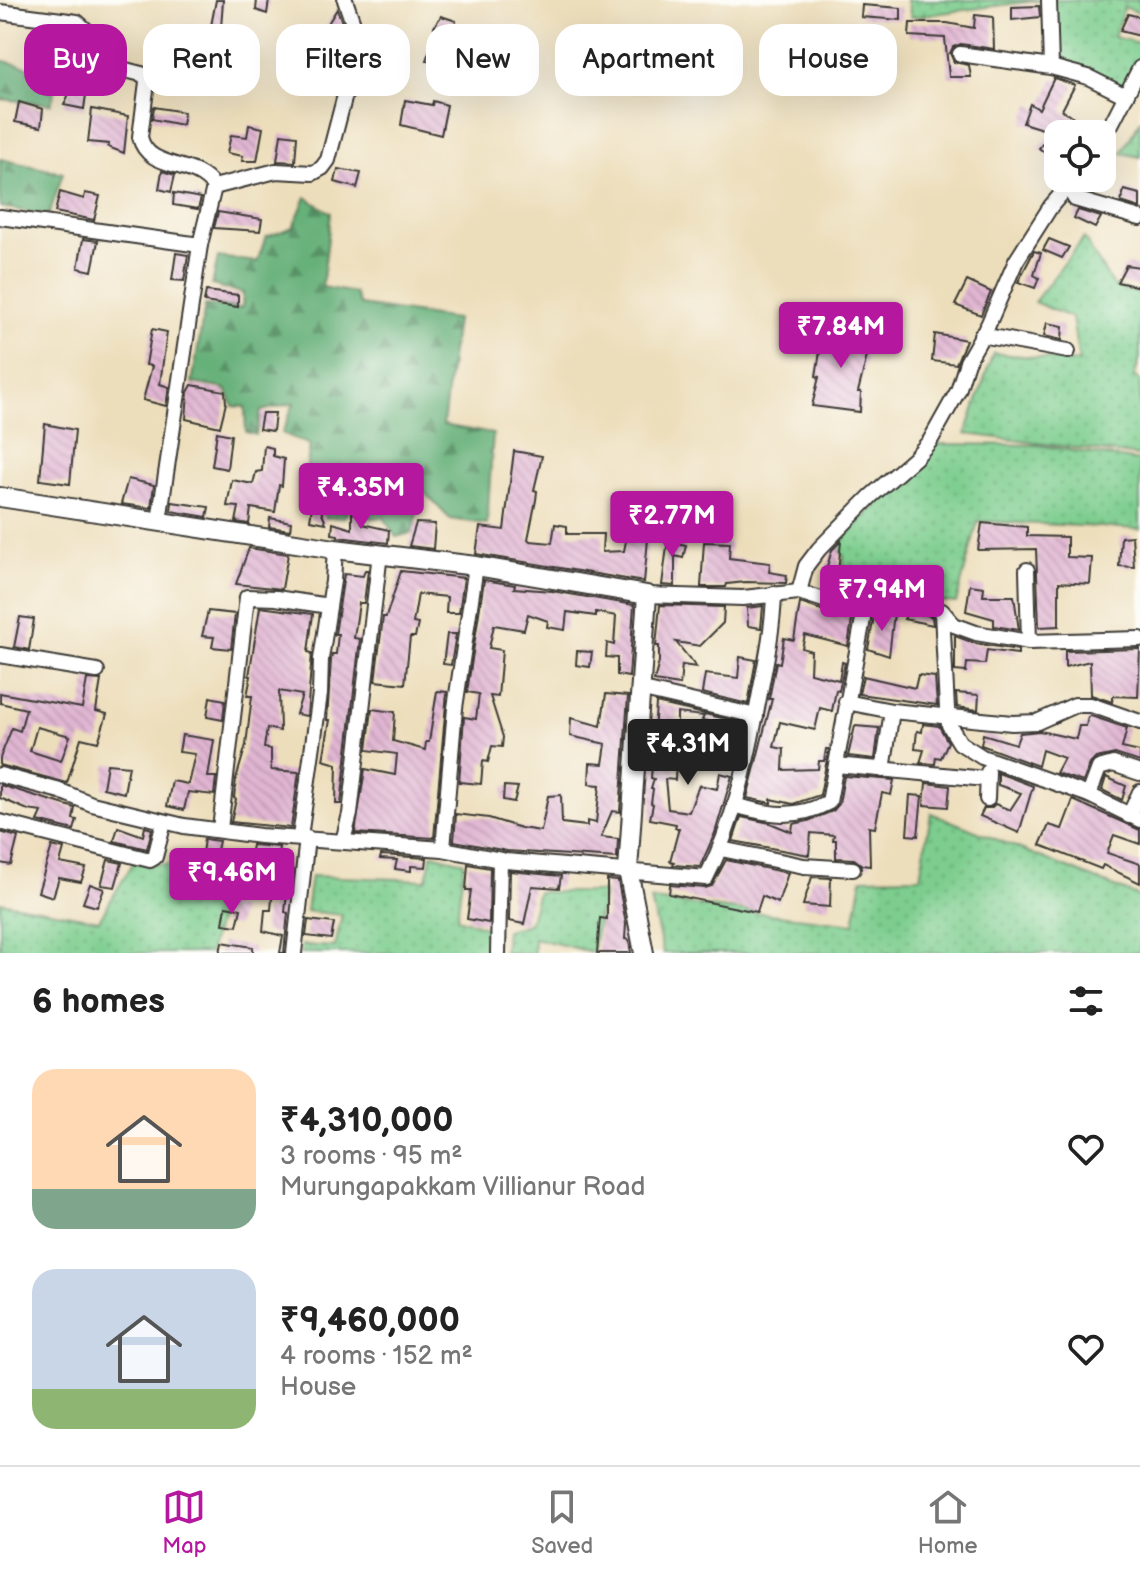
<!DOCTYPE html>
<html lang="en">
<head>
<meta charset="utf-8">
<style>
  body { margin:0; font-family:"Balsamiq Sans",sans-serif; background:#f6f6f6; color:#222; height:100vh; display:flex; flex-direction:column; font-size:30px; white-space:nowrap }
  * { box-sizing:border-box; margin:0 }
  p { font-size:26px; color:#767676 }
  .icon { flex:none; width:44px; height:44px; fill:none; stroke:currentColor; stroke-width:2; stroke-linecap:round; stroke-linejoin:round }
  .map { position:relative; height:953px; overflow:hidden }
  .panel { display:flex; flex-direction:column; background:#fff; flex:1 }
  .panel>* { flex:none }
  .guide { position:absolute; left:24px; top:24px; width:1092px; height:72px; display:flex; gap:16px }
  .fabs { position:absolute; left:1044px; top:120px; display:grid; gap:16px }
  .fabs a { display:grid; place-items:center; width:72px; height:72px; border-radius:16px; background:#fff; box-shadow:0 8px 32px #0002; font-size:40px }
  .price { position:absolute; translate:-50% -68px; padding:0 18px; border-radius:8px; background:#b5179e; color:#fff; font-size:26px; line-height:52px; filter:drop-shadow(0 2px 4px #0008) }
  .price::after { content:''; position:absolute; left:50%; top:48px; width:24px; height:18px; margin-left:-12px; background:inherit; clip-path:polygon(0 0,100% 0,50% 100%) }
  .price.selected { background:#222; color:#fff }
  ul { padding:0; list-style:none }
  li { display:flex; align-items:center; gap:24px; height:200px; padding:0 32px }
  li span { display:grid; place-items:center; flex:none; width:224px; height:160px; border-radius:24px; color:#555 }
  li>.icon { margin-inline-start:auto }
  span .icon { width:96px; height:96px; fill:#fffc; stroke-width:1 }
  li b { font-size:34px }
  h2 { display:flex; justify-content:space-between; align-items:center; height:96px; padding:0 32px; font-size:34px }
  .tag { padding:0 28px; border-radius:24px; background:#fff; box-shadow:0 8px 32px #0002; font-size:28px; line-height:72px }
  .tag.selected { background:#b5179e; color:#fff }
  .menu { display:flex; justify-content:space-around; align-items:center; height:112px; border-top:2px solid #e0e0e0; background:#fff; font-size:22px; color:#767676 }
  .menu a { display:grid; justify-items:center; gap:4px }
  .menu .selected { color:#b5179e }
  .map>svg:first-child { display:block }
  .grass { fill:url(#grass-dots); stroke:#4c7455; stroke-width:2 }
  .forest { fill:url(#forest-firs); stroke:#41664a; stroke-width:2 }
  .building { fill:url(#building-back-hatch); fill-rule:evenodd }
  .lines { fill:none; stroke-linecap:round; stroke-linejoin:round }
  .minor-casing { stroke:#3b3934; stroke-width:18 }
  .major-casing { stroke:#3b3934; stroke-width:22 }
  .minor { stroke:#fff; stroke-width:14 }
  .major { stroke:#fff; stroke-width:18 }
</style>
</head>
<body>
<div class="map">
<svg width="1140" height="953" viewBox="0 0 1140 953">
  <defs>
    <pattern id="grass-dots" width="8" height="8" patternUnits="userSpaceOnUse" patternTransform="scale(2)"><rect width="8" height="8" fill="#7dcd8e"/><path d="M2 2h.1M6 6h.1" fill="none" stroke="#6baf7a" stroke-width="1.8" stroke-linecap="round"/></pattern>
    <pattern id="forest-firs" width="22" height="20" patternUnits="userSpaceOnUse" patternTransform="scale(2)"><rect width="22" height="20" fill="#66b079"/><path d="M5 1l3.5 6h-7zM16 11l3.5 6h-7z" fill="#538e62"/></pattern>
    <pattern id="building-back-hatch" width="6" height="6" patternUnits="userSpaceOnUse" patternTransform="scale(2)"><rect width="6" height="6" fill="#e0b5d2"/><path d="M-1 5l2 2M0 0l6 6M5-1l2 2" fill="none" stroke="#c09bb4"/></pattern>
  </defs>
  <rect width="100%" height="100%" fill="#fdfcf7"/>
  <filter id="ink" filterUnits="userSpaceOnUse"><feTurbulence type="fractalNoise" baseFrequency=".0125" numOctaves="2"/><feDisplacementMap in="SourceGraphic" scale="16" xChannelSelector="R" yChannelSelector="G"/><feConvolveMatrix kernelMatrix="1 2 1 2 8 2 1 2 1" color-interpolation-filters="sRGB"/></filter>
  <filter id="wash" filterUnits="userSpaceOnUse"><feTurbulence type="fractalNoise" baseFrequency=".006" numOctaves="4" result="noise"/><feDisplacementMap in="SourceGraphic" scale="32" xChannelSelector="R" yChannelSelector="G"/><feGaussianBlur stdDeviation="1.8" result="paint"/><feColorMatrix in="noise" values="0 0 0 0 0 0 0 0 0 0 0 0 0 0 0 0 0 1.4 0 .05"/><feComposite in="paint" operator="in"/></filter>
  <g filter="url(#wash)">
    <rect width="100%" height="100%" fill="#eddebb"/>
    <g class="grass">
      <path d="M907 0H1042L911 17Z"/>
      <path d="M1052 0H1140V13L1124 7 1114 37 1140 43V59L1125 90 1057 61Z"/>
      <path d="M1140 121V157L1121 153Z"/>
      <path d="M1084 238 1113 286 1140 294V358L1134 377 1140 380V456L966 434 993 353 1079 362 1072 318 1034 302Z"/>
      <path d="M938 444 1037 445 1140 461V529L978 521 956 603 839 591 844 558 837 544Z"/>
      <path d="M931 813 1140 897V953H663L651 900 854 924 862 878 920 877Z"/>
      <path d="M432 854 464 862 457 918 495 930 494 953H301L302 945 335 947 342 915 306 911 311 876 426 880Z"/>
      <path d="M133 863 233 868 209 953H0V902L99 920Z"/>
      <path d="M538 892H604L592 952 534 938V953H504L506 930 529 924Z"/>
    </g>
    <g class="forest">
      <path d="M0 60 60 75 51 104 0 99Z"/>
      <path d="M0 159 63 173 49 215 0 207Z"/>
      <path d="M306 197 331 213 322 287 355 293 360 305 456 319 443 425 493 434 487 524 450 519 423 491 412 533 396 537 384 518H370L354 505 344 517 326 518 313 492 306 471 310 445 282 433 294 403 261 411 256 435 246 432 245 407 233 406 226 389 192 383 205 305 242 308 243 293 212 285 218 257 257 262 266 237 293 227Z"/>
    </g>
    <g id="blocks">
      <g class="building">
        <path d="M216 0H223L221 28 211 26Z"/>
        <path d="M257 0H269L267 14 256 10Z"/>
        <path d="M862 5 901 8V20L861 17Z"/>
        <path d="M1039 6 1040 17 1012 20V7Z"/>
        <path d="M337 9 347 36 345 54 319 47 322 33Z"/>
        <path d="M1128 14 1140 17V36L1120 31Z"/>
        <path d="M975 15 993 17 994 49 961 44 953 47 950 53 954 62 969 65 971 77H949L945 38 909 36 910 23H947L974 28Z"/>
        <path d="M441 16 456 21 454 32 434 27Z"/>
        <path d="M40 28 53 31 45 64 32 61Z"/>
        <path d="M431 47 460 50 452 67 426 60Z"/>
        <path d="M80 69 89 73 84 109 64 105Z"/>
        <path d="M1054 78 1075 85 1062 110 1096 132 1095 134H1058V164L1039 148 1052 132 1023 123 1030 104 1039 109Z"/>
        <path d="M405 100 432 105 433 101 447 105 441 135 401 125Z"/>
        <path d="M19 102 43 109 41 127 15 122Z"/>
        <path d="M154 107 184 112 182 125 152 119Z"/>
        <path d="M92 109 128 116 124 153 108 147 109 144 88 142Z"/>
        <path d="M249 125 263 128 257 161H242L243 156 227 153 231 135 247 137Z"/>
        <path d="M281 134 297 136 295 162 277 161Z"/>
        <path d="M338 169 361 173 357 188 335 182Z"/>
        <path d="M162 171 175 175 171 192 159 189Z"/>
        <path d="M1124 190 1140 194V208L1121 202Z"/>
        <path d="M60 192 84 199 85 193 100 196 94 220 55 212Z"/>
        <path d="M174 193 201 198 198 209 173 205Z"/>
        <path d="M1078 210 1101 217 1095 228 1074 218Z"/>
        <path d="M218 212 262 219 260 231 214 228Z"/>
        <path d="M83 239 98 241 92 271 78 268Z"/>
        <path d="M1049 239 1069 247 1062 258 1043 250Z"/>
        <path d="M1034 251 1041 253 1034 275 1039 278 1035 288 1018 282Z"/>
        <path d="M176 253 188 255 184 281 172 280Z"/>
        <path d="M1126 265 1140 267V287L1117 282Z"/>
        <path d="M967 281 991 292 981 315 955 305Z"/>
        <path d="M206 291 238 295V307L204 302Z"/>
        <path d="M1047 323 1063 326 1062 340 1044 336Z"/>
        <path d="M824 327 872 336 858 392H861L860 412 812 406 819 377 816 376Z"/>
        <path d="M152 329 167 332 160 384 169 387 166 406 143 400 152 366 146 365Z"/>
        <path d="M935 334 966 340 956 364 932 361Z"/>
        <path d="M192 385 225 391 226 403 220 427 186 419 188 392Z"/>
        <path d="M262 413H275L273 431 259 429Z"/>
        <path d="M45 424 75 430 70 484 40 480Z"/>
        <path d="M217 432 231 435 227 469 212 466Z"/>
        <path d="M264 446 273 448V456L284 459 282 486 279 485 275 512 251 508 249 524 236 522 239 507 227 506 232 480 253 484 256 472 262 471Z"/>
        <path d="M514 451 542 456 534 490 537 491 536 500 528 539 530 541 552 543 555 524 567 526V534H603L602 552 624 551 627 536 648 539 644 582 476 554 480 527 504 530Z"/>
        <path d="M128 479 154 485 151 508 121 504Z"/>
        <path d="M172 502 209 507 207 517 171 511Z"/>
        <path d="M312 507 320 508 326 523 310 520Z"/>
        <path d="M352 513 362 514V524L389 530 388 543 338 537V535L332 534 333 523 352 529Z"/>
        <path d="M270 518 291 522 290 530 269 527Z"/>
        <path d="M416 523 435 524 433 549 409 546Z"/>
        <path d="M982 523 1027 527V536L1067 537V557L1092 558 1090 584 1059 582V626L1039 627 1036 549 978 550Z"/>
        <path d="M669 531 676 532V543L686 545 683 558 675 556V586L662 585Z"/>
        <path d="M1132 536 1134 567 1119 566 1121 537Z"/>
        <path d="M841 541 838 573 826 570 832 550Z"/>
        <path d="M704 542 730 543 729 558 770 563 769 572 787 575 786 583 746 582 727 584 726 587H701Z"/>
        <path d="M249 548 288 554 282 589 236 584Z"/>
        <path d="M365 570H368L364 603H359L354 638 360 639 341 804H336L337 764 323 760 330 720H327L331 660 332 654H336L338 634H335L344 574 363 576Z"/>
        <path d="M401 571 464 578 459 613H446L447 597 418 594 413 623 418 624 415 637H410L405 684 375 681 383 617H386Z"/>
        <path d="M484 580 515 585 514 588 552 591 634 605 629 677 617 675V658L606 657 607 643 614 645 616 616 596 612V616L567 612 565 630 547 627 548 621 528 614 524 630 494 625 489 648 502 650 498 697 490 696 503 737 502 747 492 746 488 762 483 761 481 784 459 782 464 717 476 719 479 694 467 692Z"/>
        <path d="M970 585 984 587 983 596H1014L1019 630 994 626V619L966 611Z"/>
        <path d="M800 603 824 611 853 613 848 646 805 635 802 648 811 651 810 673 839 680 842 662 845 663 839 691 836 690 832 711 820 708 815 730 780 722 774 747 784 749 783 770 818 769 819 761H824L826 749H829L820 795 793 804 771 799V803L761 801 747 798 772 699H769L776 662 780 663 784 638 794 640Z"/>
        <path d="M660 605 724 607 723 623 700 646 676 642 696 667 682 665 680 685 654 681 659 662V646H656Z"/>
        <path d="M763 606 761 628 748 626 747 608Z"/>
        <path d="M260 607 313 614 308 652 312 653 307 716 296 714 302 695 279 691 280 731 267 728 264 748 271 749V770L299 772 291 828 231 822 236 799 234 798 236 779 246 745 252 696H247L251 676H249Z"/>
        <path d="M910 609 932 617 933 625 904 619Z"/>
        <path d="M208 611 235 614 231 649 212 647 214 637 202 636Z"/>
        <path d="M875 611 894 613 889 656 868 649Z"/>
        <path d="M20 617 34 619 29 650 14 647Z"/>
        <path d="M447 634H456L451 665 443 664Z"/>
        <path d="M955 636 974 643 1018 650V654L987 650 985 664 967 663 966 672 955 671Z"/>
        <path d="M1140 649 1138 697 1113 696 1112 702 1091 695 1090 661 1065 667V651Z"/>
        <path d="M577 651 592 652 590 667 576 665Z"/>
        <path d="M740 657 756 660 748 704 702 693 705 674 738 678Z"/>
        <path d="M918 675 935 677 937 705 859 694 863 676 915 688Z"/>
        <path d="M87 679 101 680 96 711 107 714 98 742 81 738 67 783 0 765V758L12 728 20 731 26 709 0 703V693L82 708ZM37 727 70 736 61 761 30 751Z"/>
        <path d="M437 691 447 692 434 838 355 833 365 769 395 775 397 754 367 750 372 709 395 712 393 741 425 750 426 742H429Z"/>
        <path d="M956 693 979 695 978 710 957 707Z"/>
        <path d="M606 694 628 696 620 812 612 811 601 837 618 839 617 858 507 851 454 841 456 814 489 818 521 828 541 831 548 796 561 795 562 823 587 826V821L596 823 600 785 589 784 590 763 603 764 606 744 570 736 571 718 601 726Z"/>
        <path d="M210 697 225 700 223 720 207 717Z"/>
        <path d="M656 703 744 723 737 756 729 755 732 741 719 739 724 725 702 720 704 716 677 713V734L684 735 683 750 664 747 662 758 676 761 675 780 665 779 668 809 689 812 699 785 717 789 720 773 732 776 715 833 700 867 673 865 674 862 670 861 679 828H675L676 824 650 819 653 804 651 803 653 789H651L654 779 651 778 652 766H647L648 750H653Z"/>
        <path d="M1091 716 1127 728 1122 748 1140 752V762L1115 754 1096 758 1090 764 1083 782 1056 773 1064 758 1042 750 1038 766 981 745 983 734 1016 744 1020 733 1040 731 1076 739 1079 726H1086L1088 717Z"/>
        <path d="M923 724 939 726 948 742 941 758 936 757 935 764 920 763 924 750 915 749 917 731 922 732Z"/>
        <path d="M855 726 879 728 875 759 848 756Z"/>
        <path d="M182 735 214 740 208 777H216L214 795 188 792 184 810 167 806 172 781 188 784 195 754 179 752Z"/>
        <path d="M107 764 129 766 124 793 103 788Z"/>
        <path d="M998 773 1033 786 1019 833 980 816 984 808H991L995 804 1010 810 1021 793 998 785Z"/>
        <path d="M844 776 894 780 891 795 882 793 875 828 869 827 870 866 862 865 854 859 836 858V840H833L834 835 811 833 809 855 733 841 741 817 770 823 792 832 793 824 808 821 833 811 839 804Z"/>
        <path d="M1106 777 1126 786 1122 800 1102 790Z"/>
        <path d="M926 783 950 786 948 807 924 805Z"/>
        <path d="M0 785 75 808 73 819 77 820 74 830 38 821 42 812 28 810 0 798Z"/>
        <path d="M504 786 518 787 514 802 503 800Z"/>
        <path d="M910 795 922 796 918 836 907 835Z"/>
        <path d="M1073 800 1140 830V844L1114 835 1107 853 1140 864V883L1103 865 1101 869 1040 845 1049 825 1062 829Z"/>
        <path d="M118 827 143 836 145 827 152 829 147 849 114 841Z"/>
        <path d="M0 832 18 837 11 865 0 863Z"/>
        <path d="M204 839 219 841 216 855 202 853Z"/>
        <path d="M252 845 279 847 277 869 293 870 292 884H288L285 912 288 913 284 953H280L283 936 263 931 265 910H271L274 875 262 874 264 863 249 861Z"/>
        <path d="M52 846 64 849 60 863 86 868 81 882 59 878 53 897 38 892Z"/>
        <path d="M381 855 427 858 426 867 411 866V871L395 869 397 860 380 859Z"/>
        <path d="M108 860 122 863 115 887 101 885Z"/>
        <path d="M726 860 788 873 778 903 762 896 757 912 669 894 670 885 705 888 712 886Z"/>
        <path d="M468 864 490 868 489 923 467 919 471 890H466Z"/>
        <path d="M510 871 561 876 559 888 532 886 524 924 509 921Z"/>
        <path d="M812 877 831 878 830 907 803 905Z"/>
        <path d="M607 880 618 881 626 924 625 939 629 940 631 953H597L600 918 607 919Z"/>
        <path d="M90 884 104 889 97 907 83 903Z"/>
        <path d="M226 906 241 909 237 926 223 924Z"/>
        <path d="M308 920 334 923 331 939 306 936Z"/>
        <path d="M222 942 253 947V953H220Z"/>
      </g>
    </g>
  </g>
  <g filter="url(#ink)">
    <use href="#blocks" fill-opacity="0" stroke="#3b3934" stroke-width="2"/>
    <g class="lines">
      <g class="minor-casing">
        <g id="minor">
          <path d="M1049 0 1051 67"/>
          <path d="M0 12 77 22 86 30 89 55 95 62 145 75 147 82 140 137C148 172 195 158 214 187L200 245 159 521"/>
          <path d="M960 54 1051 67 1088 77 1126 96"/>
          <path d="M1102 142 1140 68"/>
          <path d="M214 187 276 171 313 173 322 168 328 160 356 53 357 35 345 0"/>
          <path d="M1068 187 1075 199 1140 218"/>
          <path d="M0 217 200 245"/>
          <path d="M981 335 1068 351"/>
          <path d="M1027 570 1029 642"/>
          <path d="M799 592 806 566 819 549 871 496 915 458 930 441 958 391 967 362 988 325 1016 261 1051 206 1075 178"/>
          <path d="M647 595 743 598 799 592 827 601 917 599 942 611 954 625 976 633 1029 642 1140 639"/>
          <path d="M942 612 947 709 949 725 960 743 982 757 1089 795 1140 820"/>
          <path d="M0 655 97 671"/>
          <path d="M639 689 756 716"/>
          <path d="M846 702 892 711 1012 723 1037 722 1075 705H1091L1140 722"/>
          <path d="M836 765 986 779"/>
          <path d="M883 770 892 711"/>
          <path d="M0 775 60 791 92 804 184 826 260 836 443 849 455 708 476 566"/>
          <path d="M1089 795 1099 768 1113 764 1140 773"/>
          <path d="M987 799 988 772"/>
          <path d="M734 805C769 815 796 820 829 802L863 619 864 600"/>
          <path d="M1129 816 1140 792"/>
          <path d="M0 822 150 860 155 857 164 822"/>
          <path d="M220 829 247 597 276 598 329 606"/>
          <path d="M300 837 320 694 321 659 333 581 335 549"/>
          <path d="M343 841 350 814 380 553"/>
          <path d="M443 849 506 861 706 878C734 824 747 762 758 703 765 666 773 631 774 594"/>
          <path d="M721 849 804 866 853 869"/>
          <path d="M294 953 307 838"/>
          <path d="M498 953 500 860"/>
        </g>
      </g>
      <g class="major-casing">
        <path id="major" d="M0 497 335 549 476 566 647 595 628 870 644 953"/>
      </g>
      <use href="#minor" class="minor"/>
      <use href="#major" class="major"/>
    </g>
  </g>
</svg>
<div class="fabs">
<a><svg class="icon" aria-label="locate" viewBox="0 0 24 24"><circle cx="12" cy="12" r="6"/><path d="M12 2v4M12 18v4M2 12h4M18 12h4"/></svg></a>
</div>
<b class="price" style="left:841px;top:370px">₹7.84M</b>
<b class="price" style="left:361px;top:531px">₹4.35M</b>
<b class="price" style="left:672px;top:559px">₹2.77M</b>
<b class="price" style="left:882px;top:633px">₹7.94M</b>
<b class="price selected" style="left:688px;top:787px">₹4.31M</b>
<b class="price" style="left:232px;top:916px">₹9.46M</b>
<div class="guide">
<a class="tag selected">Buy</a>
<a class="tag">Rent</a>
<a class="tag">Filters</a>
<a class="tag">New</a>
<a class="tag">Apartment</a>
<a class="tag">House</a>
</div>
</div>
<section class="panel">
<h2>6 homes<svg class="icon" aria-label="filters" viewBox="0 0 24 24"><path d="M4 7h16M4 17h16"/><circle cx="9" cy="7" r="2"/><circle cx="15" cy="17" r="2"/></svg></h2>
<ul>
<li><span style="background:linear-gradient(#ffd9b3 75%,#7fa58c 0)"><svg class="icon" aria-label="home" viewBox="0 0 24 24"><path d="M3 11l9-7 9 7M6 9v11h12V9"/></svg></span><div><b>₹4,310,000</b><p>3 rooms · 95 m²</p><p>Murungapakkam Villianur Road</p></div><svg class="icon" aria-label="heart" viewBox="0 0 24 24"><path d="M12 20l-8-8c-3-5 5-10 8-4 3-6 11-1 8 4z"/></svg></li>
<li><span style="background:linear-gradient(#c9d6e8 75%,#8fb573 0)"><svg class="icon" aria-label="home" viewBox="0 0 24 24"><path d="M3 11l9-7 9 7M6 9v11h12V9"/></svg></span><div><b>₹9,460,000</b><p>4 rooms · 152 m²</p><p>House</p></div><svg class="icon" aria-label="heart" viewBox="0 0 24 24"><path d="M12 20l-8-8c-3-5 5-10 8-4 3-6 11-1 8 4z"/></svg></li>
</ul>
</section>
<nav class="menu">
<a class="selected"><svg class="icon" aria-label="map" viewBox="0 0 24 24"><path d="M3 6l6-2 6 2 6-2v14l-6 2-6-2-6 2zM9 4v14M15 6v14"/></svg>Map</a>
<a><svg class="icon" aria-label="saved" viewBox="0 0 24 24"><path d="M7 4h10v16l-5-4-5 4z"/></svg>Saved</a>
<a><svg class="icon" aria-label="home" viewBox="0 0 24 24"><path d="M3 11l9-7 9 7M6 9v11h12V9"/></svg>Home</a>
</nav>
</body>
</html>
